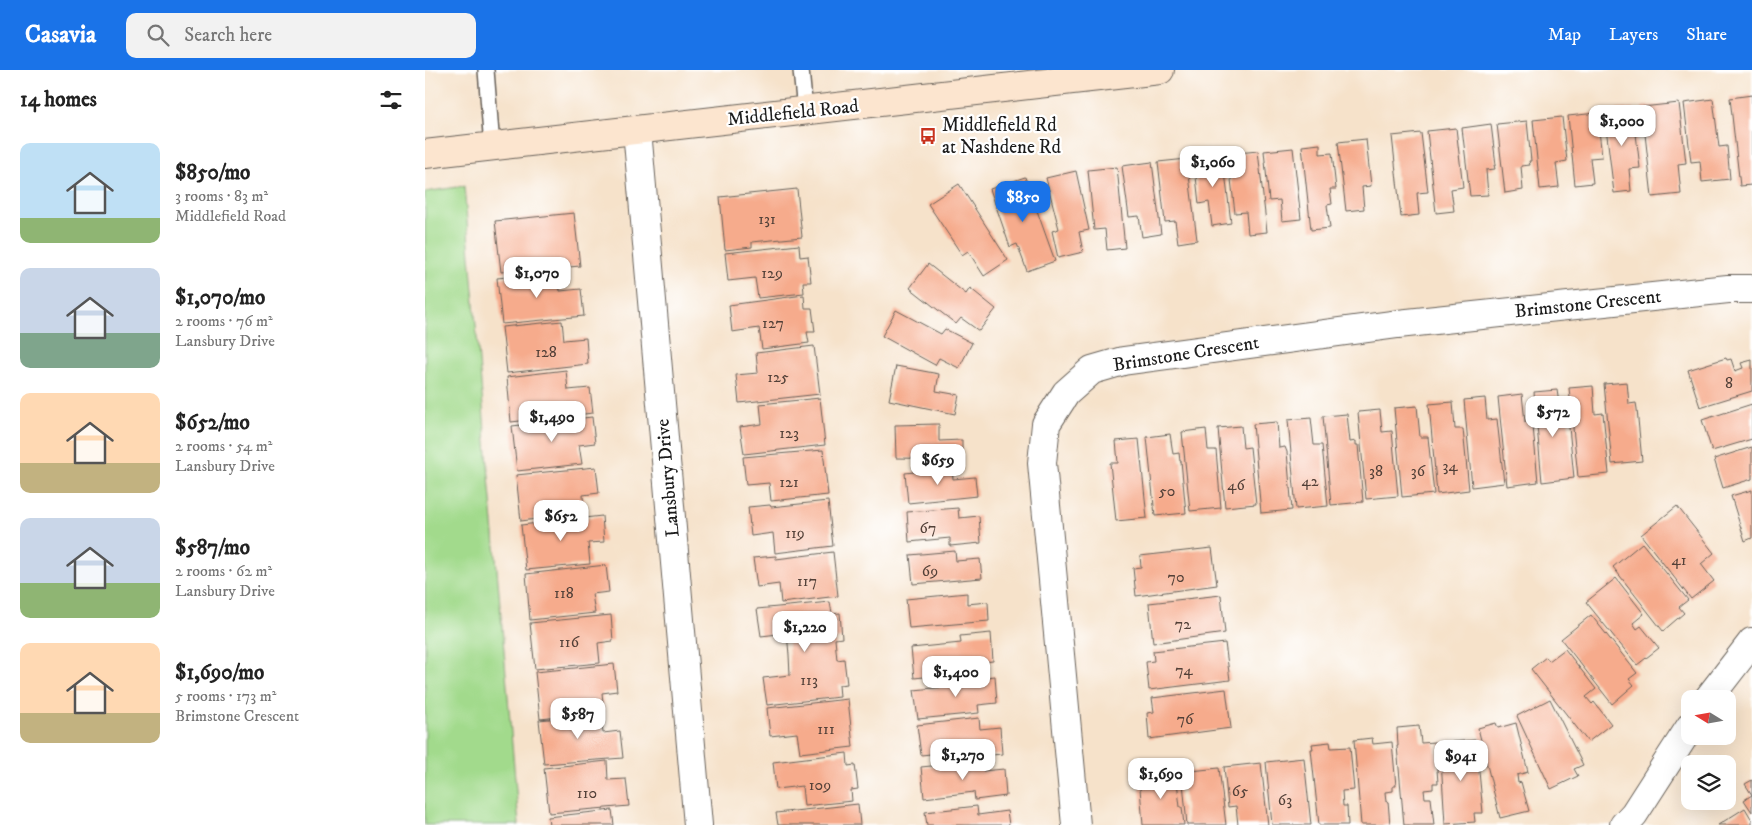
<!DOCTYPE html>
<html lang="en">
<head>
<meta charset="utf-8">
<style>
  body { margin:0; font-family:"IM FELL DW Pica",serif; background:#f2f2f2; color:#222; height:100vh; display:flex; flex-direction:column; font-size:19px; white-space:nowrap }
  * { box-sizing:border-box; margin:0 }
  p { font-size:16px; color:#767676 }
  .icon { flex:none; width:28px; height:28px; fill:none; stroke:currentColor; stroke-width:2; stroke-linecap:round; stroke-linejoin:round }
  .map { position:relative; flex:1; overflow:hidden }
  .drawer { display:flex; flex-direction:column; background:#fff; width:425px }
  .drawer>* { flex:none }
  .needle { width:32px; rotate:281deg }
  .tools { position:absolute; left:1256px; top:620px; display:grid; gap:10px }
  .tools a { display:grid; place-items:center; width:55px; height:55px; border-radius:10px; background:#fff; box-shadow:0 5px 20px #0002; font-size:25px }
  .price { position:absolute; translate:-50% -42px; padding:0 11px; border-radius:10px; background:#fff; color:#222; font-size:16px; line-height:32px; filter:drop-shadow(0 1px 2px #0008) }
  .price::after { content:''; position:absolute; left:50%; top:30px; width:15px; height:11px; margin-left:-8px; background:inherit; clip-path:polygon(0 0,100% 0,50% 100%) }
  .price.on { background:#1a73e8; color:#fff }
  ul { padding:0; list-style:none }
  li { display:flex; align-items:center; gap:15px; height:125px; padding:0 20px }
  li span { display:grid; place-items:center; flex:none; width:140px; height:100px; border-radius:10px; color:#555 }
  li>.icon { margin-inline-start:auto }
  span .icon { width:60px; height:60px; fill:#fffc; stroke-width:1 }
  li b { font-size:21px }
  h2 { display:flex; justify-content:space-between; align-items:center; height:60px; padding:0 20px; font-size:21px }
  header { display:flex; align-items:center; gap:30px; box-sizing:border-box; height:70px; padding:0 25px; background:#1a73e8; color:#fff }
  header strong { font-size:24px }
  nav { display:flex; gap:28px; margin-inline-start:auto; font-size:18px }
  .search { width:350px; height:45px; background:#f2f2f2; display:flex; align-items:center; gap:12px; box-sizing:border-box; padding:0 18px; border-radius:10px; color:#767676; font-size:19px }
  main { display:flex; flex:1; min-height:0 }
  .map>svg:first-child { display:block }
  .green { fill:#a2da8c; stroke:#5f7b54 }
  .building { fill:#f6ab8c }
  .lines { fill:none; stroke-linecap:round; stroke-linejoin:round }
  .service-casing { stroke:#686159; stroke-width:18 }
  .minor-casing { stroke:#686159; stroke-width:30 }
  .secondary-casing { stroke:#686159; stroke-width:30 }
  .service { stroke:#fff; stroke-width:15 }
  .minor { stroke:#fff; stroke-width:28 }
  .secondary { stroke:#fce5cf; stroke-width:28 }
  .labels { text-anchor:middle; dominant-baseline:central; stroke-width:4.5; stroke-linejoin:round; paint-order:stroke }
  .number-label { font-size:16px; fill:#524038 }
  .street-label { font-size:19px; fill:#1c1c1c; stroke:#fff }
  .poi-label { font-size:19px; fill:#1c1c1c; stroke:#fff; text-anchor:start }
</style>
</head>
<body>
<header>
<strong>Casavia</strong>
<div class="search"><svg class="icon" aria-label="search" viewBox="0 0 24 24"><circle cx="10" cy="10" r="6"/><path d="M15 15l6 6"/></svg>Search here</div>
<nav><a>Map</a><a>Layers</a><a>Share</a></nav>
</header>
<main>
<section class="drawer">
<h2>14 homes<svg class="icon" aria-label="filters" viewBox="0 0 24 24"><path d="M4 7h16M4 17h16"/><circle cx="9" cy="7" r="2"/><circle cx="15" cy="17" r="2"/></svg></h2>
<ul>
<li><span style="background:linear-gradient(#bfe0f5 75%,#8fb573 0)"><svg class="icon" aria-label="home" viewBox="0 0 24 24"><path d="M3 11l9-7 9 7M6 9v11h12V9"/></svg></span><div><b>$850/mo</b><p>3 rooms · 83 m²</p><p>Middlefield Road</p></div></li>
<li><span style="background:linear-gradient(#c9d6e8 65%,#7fa58c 0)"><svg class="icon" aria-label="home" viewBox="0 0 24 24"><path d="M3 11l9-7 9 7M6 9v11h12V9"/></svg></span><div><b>$1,070/mo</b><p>2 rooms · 76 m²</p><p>Lansbury Drive</p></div></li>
<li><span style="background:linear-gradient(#ffd9b3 70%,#c2b280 0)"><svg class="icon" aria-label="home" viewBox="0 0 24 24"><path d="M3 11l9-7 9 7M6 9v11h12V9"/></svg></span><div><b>$652/mo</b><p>2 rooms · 54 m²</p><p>Lansbury Drive</p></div></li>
<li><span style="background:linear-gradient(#c9d6e8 65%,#8fb573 0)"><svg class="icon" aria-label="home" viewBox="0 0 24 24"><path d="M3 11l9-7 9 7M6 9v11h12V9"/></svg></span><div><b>$587/mo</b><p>2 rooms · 62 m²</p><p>Lansbury Drive</p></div></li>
<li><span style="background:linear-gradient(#ffd9b3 70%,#c2b280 0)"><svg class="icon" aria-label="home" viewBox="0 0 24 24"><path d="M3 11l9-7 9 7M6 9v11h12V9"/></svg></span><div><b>$1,690/mo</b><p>5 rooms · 173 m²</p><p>Brimstone Crescent</p></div></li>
</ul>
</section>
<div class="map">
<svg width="1327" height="755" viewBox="0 0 1327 755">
  <rect width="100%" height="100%" fill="#fff"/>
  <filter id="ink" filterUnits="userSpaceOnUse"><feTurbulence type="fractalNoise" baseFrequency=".02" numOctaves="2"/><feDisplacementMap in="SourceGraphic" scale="10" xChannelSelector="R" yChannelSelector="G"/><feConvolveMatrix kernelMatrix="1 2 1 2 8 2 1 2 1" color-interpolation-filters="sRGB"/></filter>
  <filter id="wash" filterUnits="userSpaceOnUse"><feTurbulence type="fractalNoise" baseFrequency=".0096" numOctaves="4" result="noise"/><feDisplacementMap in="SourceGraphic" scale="20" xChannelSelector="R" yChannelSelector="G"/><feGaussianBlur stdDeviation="1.12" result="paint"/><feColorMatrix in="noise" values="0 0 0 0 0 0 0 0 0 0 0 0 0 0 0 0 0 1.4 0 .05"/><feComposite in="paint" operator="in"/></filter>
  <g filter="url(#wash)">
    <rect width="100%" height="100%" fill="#f6e2ca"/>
    <path class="green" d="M39 116 94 755H0V122Z"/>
    <g id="blocks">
      <g class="building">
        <path d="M1327 25V115L1315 116 1305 28Z"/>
        <path d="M1288 29 1294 77 1302 76 1305 109 1277 112 1275 91 1266 92 1259 33Z"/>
        <path d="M1254 33 1261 93 1253 94 1256 124 1227 127 1217 37Z"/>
        <path d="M1208 38 1215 98 1204 99 1206 121 1189 123 1179 41Z"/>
        <path d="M1172 43 1177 87 1165 88 1168 113 1150 115 1143 46Z"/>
        <path d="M1137 47 1142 91 1131 93 1134 117 1115 119 1108 50Z"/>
        <path d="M1102 51 1106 91H1104L1105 95 1096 96 1098 120 1080 123 1072 54Z"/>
        <path d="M1066 54 1071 95H1069L1070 99 1061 100 1063 125 1045 126 1037 58Z"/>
        <path d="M1031 58 1038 117 1026 119 1029 141 1011 143 1002 61Z"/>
        <path d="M996 63 1003 122 992 123 994 145 976 147 967 66Z"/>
        <path d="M941 69 946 116 937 117 939 139 921 141 913 72Z"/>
        <path d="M895 74V84L907 83 911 119H905L907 134 902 135 905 158 886 160 877 76Z"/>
        <path d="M868 78 876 149 857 151 855 130 844 131 839 81Z"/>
        <path d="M833 81 842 162 823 164 821 142 810 143 803 84Z"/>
        <path d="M798 85 806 153 787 156 784 132 774 134 769 88Z"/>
        <path d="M762 89 772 170 753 173 750 151 740 152 733 92Z"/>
        <path d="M727 92 736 164 717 167 714 146 704 147 697 96Z"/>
        <path d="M692 97 700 178 682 180 680 159 669 160 663 100Z"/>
        <path d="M651 101 664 160 654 162 658 182 633 188 627 161 634 159 621 108Z"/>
        <path d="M600 107 630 191 602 201 592 174 585 177 565 119Z"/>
        <path d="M534 114 583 190 559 206 543 181 537 185 503 134Z"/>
        <path d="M372 119 377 167 327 172V177L300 180 295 127Z"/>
        <path d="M149 143 155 196 123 199 122 197 76 202 70 151Z"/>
        <path d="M374 175 375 187 383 186 386 212H378L379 223 333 228 330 208 303 211 300 183Z"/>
        <path d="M503 194 541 224 545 218 571 239 554 261 536 248 531 254 485 218Z"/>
        <path d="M133 202 135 221 156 219 159 246 77 254 72 208Z"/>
        <path d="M379 225 380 238H387L390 262H382L384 273 337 279 334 258 307 262 304 235Z"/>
        <path d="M471 240 516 264 520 259 547 273 534 298 514 288 510 295 457 266Z"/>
        <path d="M137 251 139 270 161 268 163 294 82 303 77 257Z"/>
        <path d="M389 276 395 324 314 333 311 305 333 303 331 283Z"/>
        <path d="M1301 288 1302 290 1306 289 1310 301 1318 298 1316 293 1327 290V321L1275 337 1263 300Z"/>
        <path d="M471 296 514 304 511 321 534 325 530 344 464 330Z"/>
        <path d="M141 300 143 320 165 318 168 343 86 352 82 307Z"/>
        <path d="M1202 312 1204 334 1211 333 1212 339 1217 391 1187 394 1179 314Z"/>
        <path d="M1168 316 1170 344 1178 343 1184 404 1153 407 1144 318Z"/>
        <path d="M1132 320 1136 347H1143L1149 408 1117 412 1109 322Z"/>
        <path d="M1097 324 1100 352 1107 351 1108 356 1113 412 1082 416 1073 327Z"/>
        <path d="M395 328 400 375 319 384 315 357 337 354 335 334Z"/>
        <path d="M1060 328 1062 350 1072 349 1079 413 1047 417 1039 330Z"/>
        <path d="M1028 332 1030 359H1038L1044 420 1012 424 1004 334Z"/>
        <path d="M1327 334V369L1287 381 1277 350Z"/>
        <path d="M992 336 995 367H1003L1009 424 977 427 969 338Z"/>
        <path d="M955 340 957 362 967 361 973 426 941 429 933 342Z"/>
        <path d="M922 344 925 372 931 371V375H933L938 432 906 435 898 346Z"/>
        <path d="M167 347 170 373 154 375 157 394 92 401 87 356Z"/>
        <path d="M886 348 889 375H897L903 436 871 439 863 350Z"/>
        <path d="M852 352 854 378 860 377 862 382 867 440 836 443 828 354Z"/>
        <path d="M514 354V371L537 370V389L471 388 470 355Z"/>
        <path d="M816 356 818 378 825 377 831 434 800 437 793 358Z"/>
        <path d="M781 359 783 380H791L796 438 765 441 757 362Z"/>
        <path d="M745 364 748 384 754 383 755 391H756L761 443 730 446 722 367Z"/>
        <path d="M714 369 722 448 691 451 685 393H693L691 371Z"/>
        <path d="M1327 377V409L1298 418 1289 389Z"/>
        <path d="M398 380 403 425 346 431 344 413 321 415 318 387Z"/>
        <path d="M171 397 174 423 158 425 159 443 96 451 91 405Z"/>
        <path d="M527 398 528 409 550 407 552 426 483 433 480 403Z"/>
        <path d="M1327 420V468L1320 471 1306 426Z"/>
        <path d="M403 431 408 476 350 483 348 463 326 466 323 437 345 435 346 437Z"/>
        <path d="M1252 436 1289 483 1276 494 1289 511 1266 529 1216 465Z"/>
        <path d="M533 438 534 448 554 446 556 473 525 476V468L484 472 482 442Z"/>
        <path d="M177 446 179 472 163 473 165 494 101 500 96 455Z"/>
        <path d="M1217 473 1263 530 1254 537 1259 543 1238 561 1188 497Z"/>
        <path d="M787 478 792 515 711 526 708 498 716 497 715 486Z"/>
        <path d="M530 481 531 491 555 489 557 508 488 514 485 485Z"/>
        <path d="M408 482 413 526 356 533 354 514 332 517 328 488 351 486V489Z"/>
        <path d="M181 495 184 522 167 524 170 543 105 550 101 504Z"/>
        <path d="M1191 508 1219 544 1208 553 1212 559 1216 556 1234 578 1212 595 1161 532Z"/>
        <path d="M542 523V534L563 532 564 551 484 558 481 529Z"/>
        <path d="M796 525 800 563 728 573 724 533Z"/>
        <path d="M405 532 407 544 415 543 417 568 410 569 412 590 419 589 422 614 414 615 415 627 342 635 338 608 365 605 364 585 362 563 336 566 332 539Z"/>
        <path d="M186 545 188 571 173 573 175 593 110 599 105 553Z"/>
        <path d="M1166 545 1212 603 1204 609 1209 615 1187 634 1136 569Z"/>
        <path d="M566 563 568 591 548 593 549 602 489 608 486 578 536 573 535 566Z"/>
        <path d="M800 573 805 610 724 620 721 592 729 591 728 581Z"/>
        <path d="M1140 579 1171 619 1161 627 1167 634 1169 632 1186 654 1163 672 1106 599 1121 587 1124 591Z"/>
        <path d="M189 594 192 621 177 623 179 642 115 649 110 602Z"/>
        <path d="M570 606 572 633 553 635 554 643 493 649 489 620 539 615V609Z"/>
        <path d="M801 619 806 658 724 669 722 643 729 642 727 628Z"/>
        <path d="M423 629 428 677 375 683 372 663 345 666 342 638Z"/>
        <path d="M1125 629 1158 695 1149 699 1153 706 1126 719 1092 646Z"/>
        <path d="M176 644 178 663 195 661 198 688 119 694 114 650Z"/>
        <path d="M554 648 555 659 575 657 577 684 546 687 545 680 496 685 492 655Z"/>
        <path d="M1071 653 1073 658 1091 653 1103 702 1092 705 1093 713 1096 712 1104 741 1075 748 1053 658Z"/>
        <path d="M994 656 996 673 1010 672 1013 713H1008V719L999 720 1000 728H1006L1009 755H979L972 676H973L972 658Z"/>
        <path d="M947 668 948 674 967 672 971 716H968V721L960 722 961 732 963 731 965 755H936L929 670Z"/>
        <path d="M1051 670 1058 743H1049L1050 752 1020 754 1015 673Z"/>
        <path d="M905 672 906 678 925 677 929 720 917 721 918 736H922L923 755H894L886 679H888L887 674Z"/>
        <path d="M422 683 423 696 430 695 433 719 426 720 427 731 379 736 377 716 351 719 348 692Z"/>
        <path d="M879 688 886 755H847L841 692Z"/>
        <path d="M182 691 183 710 201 709 204 736 124 743 119 698Z"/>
        <path d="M557 691 558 701 579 699 581 726 550 730 549 722 499 728 496 697Z"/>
        <path d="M836 693 843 755H813L811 736 803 737 799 697Z"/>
        <path d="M794 698 801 755H762L757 702Z"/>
        <path d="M751 703 755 737H757L759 755H718L714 706Z"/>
        <path d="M1327 710V742L1319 730 1327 725 1320 714Z"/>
        <path d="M433 734 435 755H353L351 743Z"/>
        <path d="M552 736 553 745 582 741 584 755H502L500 742Z"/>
        <path d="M1320 738 1327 750V755H1293Z"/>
        <path d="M187 740 189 755H124L123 747Z"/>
      </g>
    </g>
  </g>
  <g filter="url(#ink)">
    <use href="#blocks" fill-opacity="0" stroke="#686159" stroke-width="1"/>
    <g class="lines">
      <g class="service-casing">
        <g id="service">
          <path d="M61 0 67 77"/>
          <path d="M376 0 380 41"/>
        </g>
      </g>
      <g class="minor-casing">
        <g id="minor">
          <path d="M212 60 273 755"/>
          <path d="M1283 629 1327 572"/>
          <path d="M651 755 617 393 621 354 641 323 667 300 698 291 973 254 1303 219H1327"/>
          <path d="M1199 755 1209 744 1265 657"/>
        </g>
      </g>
      <g class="secondary-casing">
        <path id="secondary" d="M0 84 735 0"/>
      </g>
      <use href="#service" class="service"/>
      <use href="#minor" class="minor"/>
      <use href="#secondary" class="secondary"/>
    </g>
  </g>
  <defs>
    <g id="bus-bare" transform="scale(1.35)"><path d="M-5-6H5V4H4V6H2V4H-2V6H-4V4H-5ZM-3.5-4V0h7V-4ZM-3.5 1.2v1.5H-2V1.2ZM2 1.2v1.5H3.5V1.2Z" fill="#c8321e" stroke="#fff" stroke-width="2.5" paint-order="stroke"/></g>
  </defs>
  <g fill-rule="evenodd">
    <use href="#bus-bare" x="503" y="66"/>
  </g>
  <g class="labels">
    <g class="number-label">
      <text x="342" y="149">131</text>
      <text x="347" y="203">129</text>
      <text x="348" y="253">127</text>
      <text x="121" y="282">128</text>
      <text x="353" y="307">125</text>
      <text x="1304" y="313">8</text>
      <text x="364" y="363">123</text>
      <text x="1025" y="396">34</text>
      <text x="951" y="401">38</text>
      <text x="993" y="401">36</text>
      <text x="885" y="411">42</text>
      <text x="364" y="412">121</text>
      <text x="811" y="415">46</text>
      <text x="742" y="421">50</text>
      <text x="503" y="458">67</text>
      <text x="370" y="463">119</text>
      <text x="1254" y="490">41</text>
      <text x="505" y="501">69</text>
      <text x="751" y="507">70</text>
      <text x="382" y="511">117</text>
      <text x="139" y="523">118</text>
      <text x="758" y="554">72</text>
      <text x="144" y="572">116</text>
      <text x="759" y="600">74</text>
      <text x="384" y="610">113</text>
      <text x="760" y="649">76</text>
      <text x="401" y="659">111</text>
      <text x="395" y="715">109</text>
      <text x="815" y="721">65</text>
      <text x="162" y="723">110</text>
      <text x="860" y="730">63</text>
    </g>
    <g class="street-label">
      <text transform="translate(368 43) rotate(-6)">Middlefield Road</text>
      <text transform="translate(1163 234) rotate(-6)">Brimstone Crescent</text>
      <text transform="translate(761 284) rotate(-9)">Brimstone Crescent</text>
      <text transform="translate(243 408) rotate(-95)">Lansbury Drive</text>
    </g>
    <g class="poi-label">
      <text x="517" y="55">Middlefield Rd<tspan x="517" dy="22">at Nashdene Rd</tspan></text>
    </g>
  </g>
</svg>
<div class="tools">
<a><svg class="needle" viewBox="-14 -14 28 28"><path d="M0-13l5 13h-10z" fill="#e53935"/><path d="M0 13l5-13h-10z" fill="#767676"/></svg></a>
<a><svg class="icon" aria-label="layers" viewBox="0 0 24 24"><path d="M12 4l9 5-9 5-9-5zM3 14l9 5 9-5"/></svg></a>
</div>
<b class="price" style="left:1197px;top:77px">$1,000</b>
<b class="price" style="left:788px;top:118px">$1,060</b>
<b class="price on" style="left:598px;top:153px">$850</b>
<b class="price" style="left:112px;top:229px">$1,070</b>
<b class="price" style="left:1128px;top:368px">$572</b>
<b class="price" style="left:127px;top:373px">$1,490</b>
<b class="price" style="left:513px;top:416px">$659</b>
<b class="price" style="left:136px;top:472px">$652</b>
<b class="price" style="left:380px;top:583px">$1,220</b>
<b class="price" style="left:531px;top:628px">$1,400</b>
<b class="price" style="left:153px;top:670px">$587</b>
<b class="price" style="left:538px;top:711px">$1,270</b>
<b class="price" style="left:1036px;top:712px">$941</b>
<b class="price" style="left:736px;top:730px">$1,690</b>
</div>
</main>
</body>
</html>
